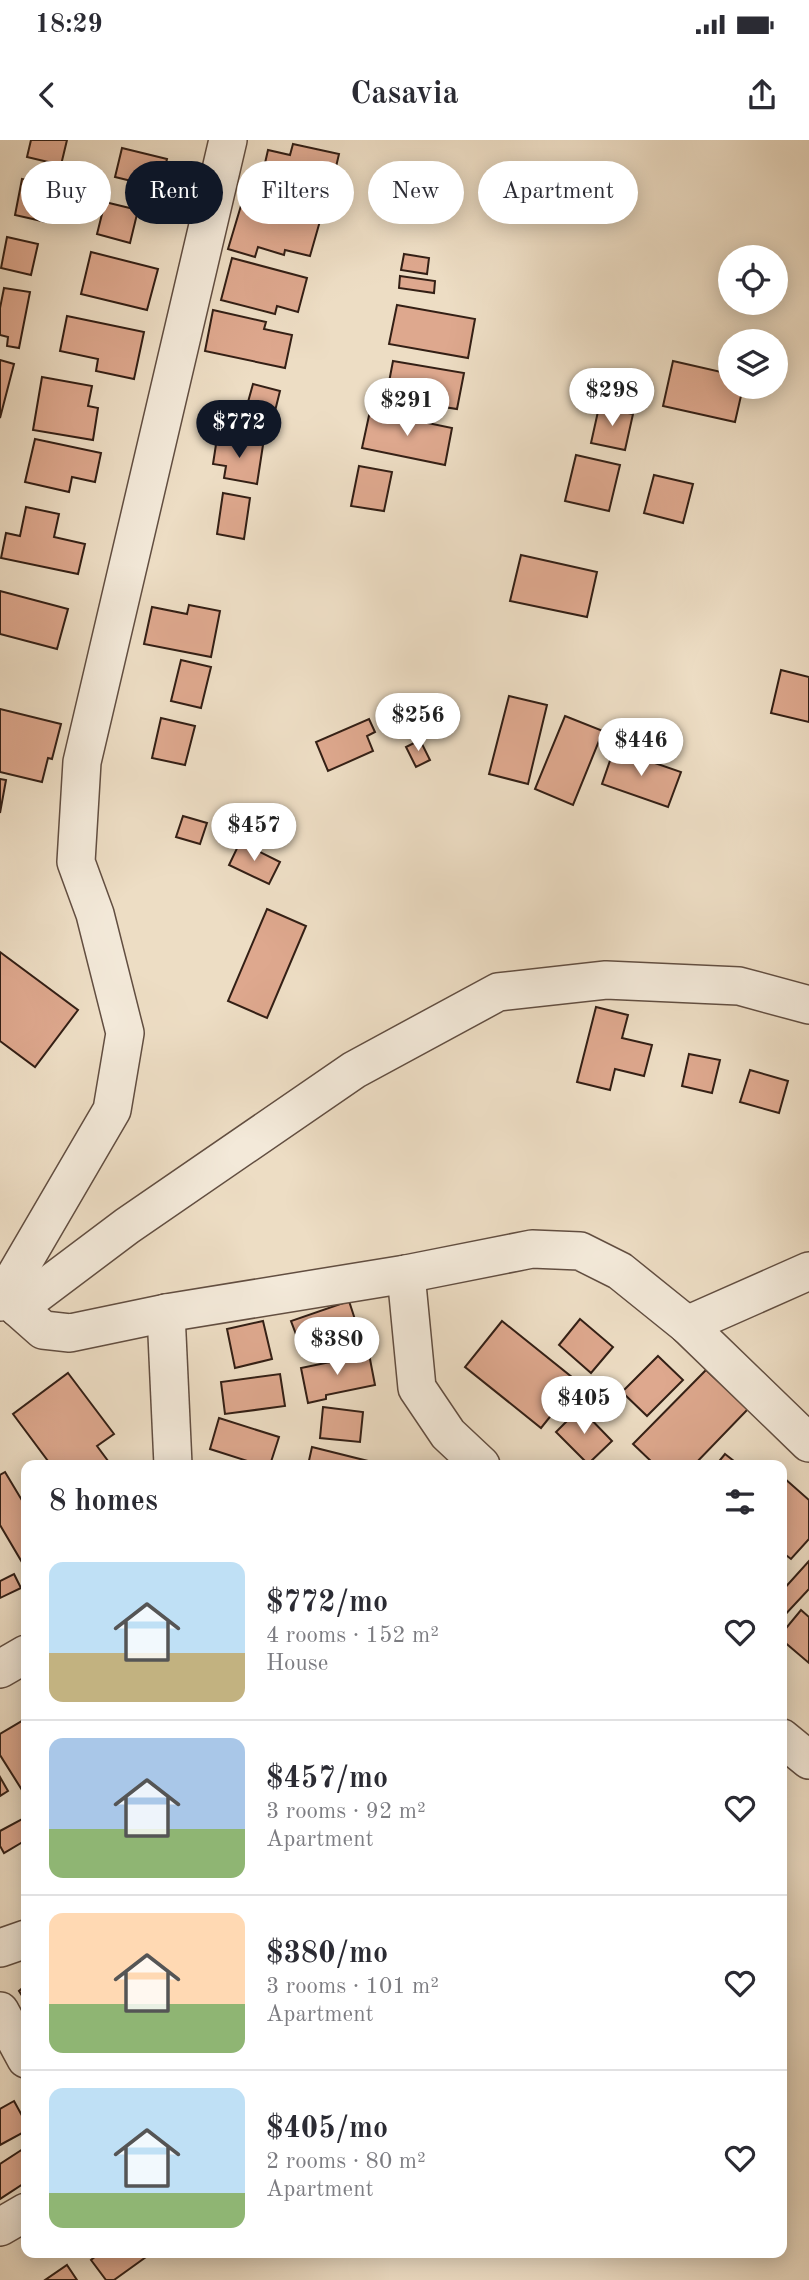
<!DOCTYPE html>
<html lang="en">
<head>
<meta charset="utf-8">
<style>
  body { margin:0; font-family:"Old Standard TT",serif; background:#f2f2f3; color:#2b2b33; height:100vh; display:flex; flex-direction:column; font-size:26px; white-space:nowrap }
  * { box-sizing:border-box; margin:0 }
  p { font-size:23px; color:#7c7c81 }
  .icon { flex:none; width:38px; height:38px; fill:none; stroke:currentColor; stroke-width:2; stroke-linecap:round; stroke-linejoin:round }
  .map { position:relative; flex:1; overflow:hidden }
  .drawer { position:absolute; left:21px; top:1320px; width:766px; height:798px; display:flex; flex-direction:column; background:#fff; border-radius:14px; box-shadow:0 4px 18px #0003 }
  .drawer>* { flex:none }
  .banner { position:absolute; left:21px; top:21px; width:768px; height:63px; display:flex; gap:14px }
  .buttons { position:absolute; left:718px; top:105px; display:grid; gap:14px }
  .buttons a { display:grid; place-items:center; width:70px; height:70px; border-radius:50%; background:#fff; box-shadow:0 4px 18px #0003; font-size:35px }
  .price { position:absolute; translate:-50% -60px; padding:0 16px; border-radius:24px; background:#fff; color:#222; font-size:23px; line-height:46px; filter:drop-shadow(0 2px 4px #0008) }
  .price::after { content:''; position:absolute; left:50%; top:42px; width:21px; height:16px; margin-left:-10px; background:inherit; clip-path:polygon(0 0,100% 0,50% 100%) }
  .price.on { background:#111827; color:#fff }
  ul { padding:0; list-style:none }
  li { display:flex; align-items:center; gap:21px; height:175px; padding:0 28px }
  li+li { border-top:2px solid #e1e1e2 }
  li span { display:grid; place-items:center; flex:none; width:196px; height:140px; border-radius:14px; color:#555 }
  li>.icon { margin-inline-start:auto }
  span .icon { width:84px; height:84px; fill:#fffc; stroke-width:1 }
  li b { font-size:30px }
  h2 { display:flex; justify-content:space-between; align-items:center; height:84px; padding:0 28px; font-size:30px }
  .chip { padding:0 24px; border-radius:32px; background:#fff; box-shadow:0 4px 18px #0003; font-size:24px; line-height:63px }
  .chip.on { background:#111827; color:#fff }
  .status { display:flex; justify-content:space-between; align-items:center; height:49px; padding:0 35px; background:#fff; direction:ltr }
  .status svg { height:19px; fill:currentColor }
  header { display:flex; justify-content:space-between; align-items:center; height:91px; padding:0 28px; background:#fff; font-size:32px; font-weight:700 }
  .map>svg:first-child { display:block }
  .building { fill:#dea88e; stroke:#331f15; stroke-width:2 }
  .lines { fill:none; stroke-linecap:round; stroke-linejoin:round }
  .minor-casing { stroke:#624e41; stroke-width:40 }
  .minor { stroke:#f3e9d9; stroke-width:37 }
</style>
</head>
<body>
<div class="status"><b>18:29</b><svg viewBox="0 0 49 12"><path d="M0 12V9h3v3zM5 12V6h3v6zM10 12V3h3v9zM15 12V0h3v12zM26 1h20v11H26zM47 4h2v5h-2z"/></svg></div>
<header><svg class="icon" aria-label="back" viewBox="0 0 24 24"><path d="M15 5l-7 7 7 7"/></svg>Casavia<svg class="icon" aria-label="share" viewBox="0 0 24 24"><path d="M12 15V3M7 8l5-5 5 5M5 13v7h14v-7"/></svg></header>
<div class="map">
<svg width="809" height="2140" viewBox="0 0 809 2140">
  <rect width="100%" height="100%" fill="#edddc4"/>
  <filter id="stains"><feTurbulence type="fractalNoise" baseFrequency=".00286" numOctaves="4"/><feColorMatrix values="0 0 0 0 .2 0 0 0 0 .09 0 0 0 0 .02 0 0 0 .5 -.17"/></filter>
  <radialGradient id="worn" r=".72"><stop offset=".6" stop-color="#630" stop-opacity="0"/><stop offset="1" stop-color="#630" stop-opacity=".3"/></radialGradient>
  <g class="building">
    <path d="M31 0H67L61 25 27 17Z"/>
    <path d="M293 4 339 14 328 61 260 45 268 10 290 15Z"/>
    <path d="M122 8 167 19 160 48 115 37Z"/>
    <path d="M22 39 54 45 46 82 15 75Z"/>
    <path d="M243 59 320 81 310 116 285 110 284 115 258 107 255 117 228 109Z"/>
    <path d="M105 62 138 70 130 103 97 94Z"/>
    <path d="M7 97 38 104 31 135 1 128Z"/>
    <path d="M91 112 158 129 147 170 81 154Z"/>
    <path d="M404 114 429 118 427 134 401 130Z"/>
    <path d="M232 118 307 138 298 172 277 166 275 174 221 160Z"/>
    <path d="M400 136 435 141 434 153 399 148Z"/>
    <path d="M4 148 30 152 19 208 7 206 8 197 0 195V168Z"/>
    <path d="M397 165 475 179 468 218 389 204Z"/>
    <path d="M213 170 266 182 264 189 292 195 285 228 205 211Z"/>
    <path d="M67 176 144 192 134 239 96 231 98 219 60 211Z"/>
    <path d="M0 220 14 224 0 278Z"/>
    <path d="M393 221 464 233 457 269 386 258Z"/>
    <path d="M673 221 730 234V247H743L735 282 663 266Z"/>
    <path d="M42 237 92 246 88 266 98 268 93 300 33 290Z"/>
    <path d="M253 244 280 251 271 287 243 280Z"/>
    <path d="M599 267 633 274 625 310 591 303Z"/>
    <path d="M370 271 452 288 445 325 362 308Z"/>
    <path d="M217 298 263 305 257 344 224 338 226 326 213 324Z"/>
    <path d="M35 299 101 313 95 342 72 337 69 352 25 342Z"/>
    <path d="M576 315 620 325 609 371 565 361Z"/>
    <path d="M359 326 392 332 384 371 351 366Z"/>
    <path d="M654 335 693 344 683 383 644 373Z"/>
    <path d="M223 353 250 358 244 399 217 394Z"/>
    <path d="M26 367 59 374 54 397 85 404 78 434 1 418 6 393 20 396Z"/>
    <path d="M521 415 597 432 587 477 510 461Z"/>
    <path d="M0 451 68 469 57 509 0 494Z"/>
    <path d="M189 465 220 471 211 517 144 504 152 467 187 474Z"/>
    <path d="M181 520 211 527 201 568 171 561Z"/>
    <path d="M781 530 809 537V582L771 573Z"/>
    <path d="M509 556 547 565 528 644 489 634Z"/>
    <path d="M0 569 61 584 52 619 48 618 42 642 0 632Z"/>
    <path d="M565 576 603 591 573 665 535 649Z"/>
    <path d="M161 578 195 586 185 625 152 618Z"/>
    <path d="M369 579 375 592 367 596 373 611 328 631 316 602Z"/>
    <path d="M420 600 430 620 416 627 406 607Z"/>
    <path d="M614 609 681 632 668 667 602 644Z"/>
    <path d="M0 639 6 640 0 673Z"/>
    <path d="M183 676 207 683 200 704 176 697Z"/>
    <path d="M240 702 280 722 269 744 229 725Z"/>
    <path d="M267 769 306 786 267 878 228 861Z"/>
    <path d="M0 812 78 870 35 927 0 901Z"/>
    <path d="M596 867 628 875 622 898 652 905 644 936 615 929 610 950 577 942Z"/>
    <path d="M689 914 720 920 712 953 682 946Z"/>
    <path d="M750 930 788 941 779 973 740 962Z"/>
    <path d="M349 1161 361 1198 305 1218 291 1181Z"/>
    <path d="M580 1179 613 1207 591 1233 559 1205Z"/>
    <path d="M263 1181 272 1219 235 1228 227 1189Z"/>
    <path d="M502 1181 578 1242 541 1288 465 1227Z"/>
    <path d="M369 1214 375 1245 326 1255V1259L308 1263 301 1228Z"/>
    <path d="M658 1216 683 1240 647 1276 622 1252Z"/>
    <path d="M706 1230 748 1269 694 1325H655L633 1304Z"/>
    <path d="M68 1233 114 1294 97 1306 111 1325H51L13 1274Z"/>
    <path d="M280 1234 285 1266 225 1274 221 1242Z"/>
    <path d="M323 1267 363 1272 360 1302 320 1298Z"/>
    <path d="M580 1268 612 1301 588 1324 556 1292Z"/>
    <path d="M219 1278 279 1297 270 1325H260L210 1309Z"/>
    <path d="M312 1307 376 1323 375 1325H308Z"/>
    <path d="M725 1314 739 1325H716Z"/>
    <path d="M5 1332 26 1367V1429L0 1385V1335Z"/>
    <path d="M784 1338 809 1360V1399L791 1419 782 1412V1341Z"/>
    <path d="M809 1421V1449L782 1478V1451Z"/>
    <path d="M14 1434 21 1448 0 1458V1441Z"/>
    <path d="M801 1470 809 1477V1523L782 1500V1493Z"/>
    <path d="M22 1581 26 1588V1647L22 1650 0 1615V1594Z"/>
    <path d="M0 1637 8 1651 0 1656Z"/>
    <path d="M24 1678 26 1682V1700L4 1713 0 1706V1691Z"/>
    <path d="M26 1845V1862L19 1851Z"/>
    <path d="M14 1961 26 1983V1991L0 2005V1969Z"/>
    <path d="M26 2007V2042L0 2059V2024Z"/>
    <path d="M101 2112H143L146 2117 114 2140H106L91 2120Z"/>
    <path d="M67 2125 77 2140H45Z"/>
  </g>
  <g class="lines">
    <g class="minor-casing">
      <g id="minor">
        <path d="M406 1134 532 1109 580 1111 620 1131 687 1185 809 1303"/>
        <path d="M1 1153 43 1190 70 1193 166 1173 406 1134 417 1248 448 1294 481 1325"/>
        <path d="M0 1162 112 970 125 893 95 774 76 722 82 622 228 0"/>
        <path d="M18 1168 127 1086 354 930 498 852 606 840 739 846 809 865"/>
        <path d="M166 1173 173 1325"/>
        <path d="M687 1185 809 1131"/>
        <path d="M0 1529 26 1514"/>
        <path d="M782 1598 809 1620"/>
        <path d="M0 1808 26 1799"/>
        <path d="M0 1871 26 1919"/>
        <path d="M0 2087 26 2072"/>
      </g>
    </g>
    <use href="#minor" class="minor"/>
  </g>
  <rect width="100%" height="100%" filter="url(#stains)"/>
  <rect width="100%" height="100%" fill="url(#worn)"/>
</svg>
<div class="buttons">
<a><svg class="icon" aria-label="locate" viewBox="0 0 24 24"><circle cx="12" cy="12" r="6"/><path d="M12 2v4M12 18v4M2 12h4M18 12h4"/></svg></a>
<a><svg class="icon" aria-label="layers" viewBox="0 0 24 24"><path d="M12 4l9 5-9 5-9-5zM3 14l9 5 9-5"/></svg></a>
</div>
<b class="price" style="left:612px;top:288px">$298</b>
<b class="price" style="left:407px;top:298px">$291</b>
<b class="price on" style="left:239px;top:320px">$772</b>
<b class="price" style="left:418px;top:613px">$256</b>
<b class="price" style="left:641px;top:638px">$446</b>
<b class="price" style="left:254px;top:723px">$457</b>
<b class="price" style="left:337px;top:1237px">$380</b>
<b class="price" style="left:584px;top:1296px">$405</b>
<div class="banner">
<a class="chip">Buy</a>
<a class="chip on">Rent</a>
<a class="chip">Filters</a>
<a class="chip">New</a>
<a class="chip">Apartment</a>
</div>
<section class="drawer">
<h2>8 homes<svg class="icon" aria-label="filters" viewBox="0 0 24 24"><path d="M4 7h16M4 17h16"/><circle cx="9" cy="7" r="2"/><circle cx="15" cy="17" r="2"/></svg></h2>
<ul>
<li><span style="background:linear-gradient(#bfe0f5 65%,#c2b280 0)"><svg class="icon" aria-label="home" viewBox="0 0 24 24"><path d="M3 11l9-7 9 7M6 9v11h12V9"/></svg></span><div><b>$772/mo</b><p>4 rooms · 152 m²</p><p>House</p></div><svg class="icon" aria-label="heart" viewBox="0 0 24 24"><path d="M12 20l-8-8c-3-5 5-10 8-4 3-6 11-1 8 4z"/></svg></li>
<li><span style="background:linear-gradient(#a9c7e8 65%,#8fb573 0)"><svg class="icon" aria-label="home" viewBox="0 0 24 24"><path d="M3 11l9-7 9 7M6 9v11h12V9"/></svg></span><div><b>$457/mo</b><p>3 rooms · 92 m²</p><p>Apartment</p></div><svg class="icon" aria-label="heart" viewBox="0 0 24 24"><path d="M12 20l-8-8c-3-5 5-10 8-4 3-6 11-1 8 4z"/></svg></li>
<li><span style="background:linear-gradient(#ffd9b3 65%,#8fb573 0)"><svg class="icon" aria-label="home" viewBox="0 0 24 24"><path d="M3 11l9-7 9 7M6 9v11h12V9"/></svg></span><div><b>$380/mo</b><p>3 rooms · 101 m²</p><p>Apartment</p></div><svg class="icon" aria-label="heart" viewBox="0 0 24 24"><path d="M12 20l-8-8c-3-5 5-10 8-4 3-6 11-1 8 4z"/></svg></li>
<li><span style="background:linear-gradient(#bfe0f5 75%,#8fb573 0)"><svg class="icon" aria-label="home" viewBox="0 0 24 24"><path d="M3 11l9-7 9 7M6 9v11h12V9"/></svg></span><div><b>$405/mo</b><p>2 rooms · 80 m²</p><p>Apartment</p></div><svg class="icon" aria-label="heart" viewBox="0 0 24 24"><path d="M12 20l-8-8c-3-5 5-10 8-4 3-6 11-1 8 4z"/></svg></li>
</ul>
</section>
</div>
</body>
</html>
